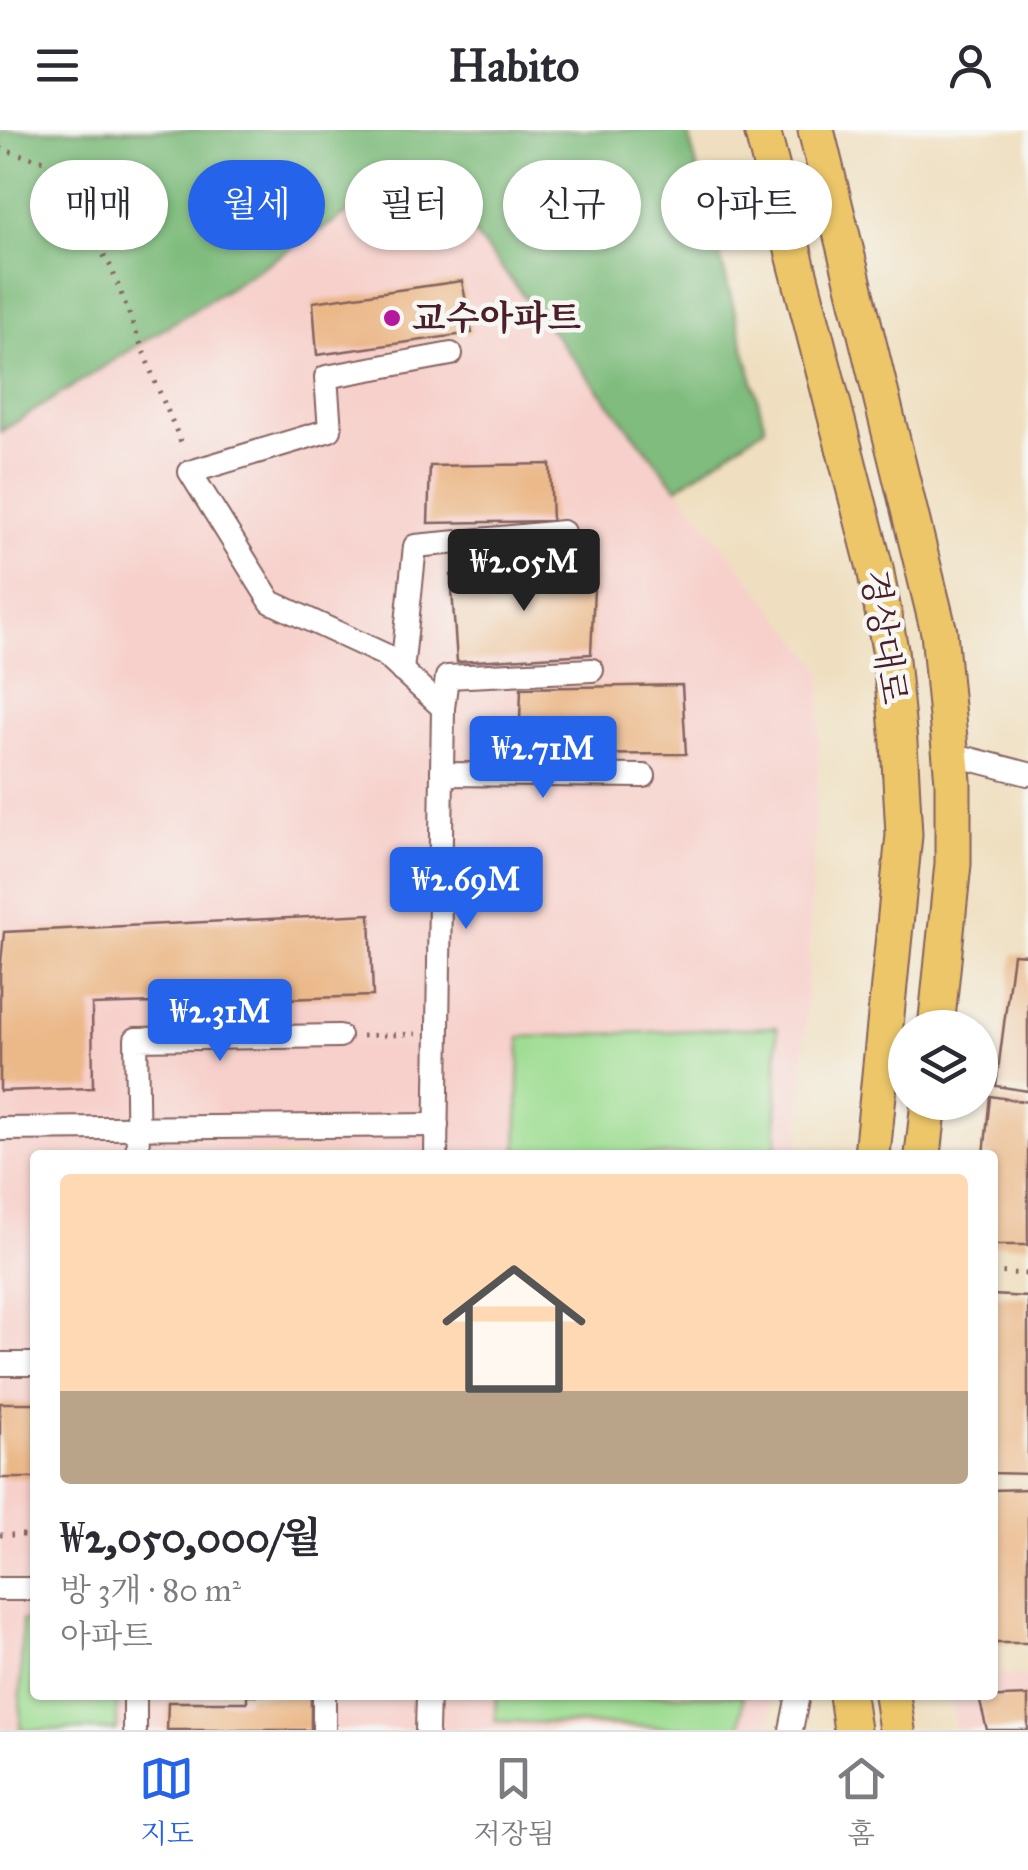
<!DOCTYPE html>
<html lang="ko">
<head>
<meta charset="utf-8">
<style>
  body { margin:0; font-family:"IM FELL Great Primer","Noto Serif KR",serif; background:#f7f7f7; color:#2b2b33; height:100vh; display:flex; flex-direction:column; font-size:38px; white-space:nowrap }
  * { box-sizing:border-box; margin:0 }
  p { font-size:32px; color:#7c7c81 }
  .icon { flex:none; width:55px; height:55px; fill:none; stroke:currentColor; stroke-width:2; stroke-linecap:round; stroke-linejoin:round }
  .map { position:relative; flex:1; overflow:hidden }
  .details { position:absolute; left:30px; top:1020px; width:968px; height:550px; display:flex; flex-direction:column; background:#fff; border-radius:10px; box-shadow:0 2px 8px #0004 }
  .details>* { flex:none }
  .top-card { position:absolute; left:30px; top:30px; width:970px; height:90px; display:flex; gap:20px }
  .fabs { position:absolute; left:888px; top:880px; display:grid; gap:20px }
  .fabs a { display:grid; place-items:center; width:110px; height:110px; border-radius:50%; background:#fff; box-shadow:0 2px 8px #0004; font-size:50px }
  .price { position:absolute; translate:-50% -85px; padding:0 22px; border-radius:10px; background:#2563eb; color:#fff; font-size:32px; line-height:65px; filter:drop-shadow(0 2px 5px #0008) }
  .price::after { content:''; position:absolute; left:50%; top:60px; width:30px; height:22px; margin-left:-15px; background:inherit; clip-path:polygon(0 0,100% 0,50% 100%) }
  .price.active { background:#222; color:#fff }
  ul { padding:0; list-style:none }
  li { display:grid; align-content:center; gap:20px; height:530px; padding:0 30px }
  li span { display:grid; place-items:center; height:310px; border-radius:10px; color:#555 }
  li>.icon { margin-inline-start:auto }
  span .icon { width:180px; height:180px; fill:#fffc; stroke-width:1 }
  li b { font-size:42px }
  .pill { padding:0 35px; border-radius:45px; background:#fff; box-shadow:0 2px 8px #0004; font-size:35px; line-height:90px }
  .pill.active { background:#2563eb; color:#fff }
  header { display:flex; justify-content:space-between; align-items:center; height:130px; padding:0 30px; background:#fff; font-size:45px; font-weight:700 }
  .menu { display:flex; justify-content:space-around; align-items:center; height:140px; border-top:2px solid #e1e1e2; background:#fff; font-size:28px; color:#7c7c81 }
  .menu a { display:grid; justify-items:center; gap:5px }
  .menu .active { color:#2563eb }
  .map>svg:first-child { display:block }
  .built { fill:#f7d0cb }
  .green { fill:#9fdd93; stroke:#747e5f; stroke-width:2.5 }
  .forest { fill:#7fbc7d; stroke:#646e54; stroke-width:2.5 }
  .building { fill:#ebb888 }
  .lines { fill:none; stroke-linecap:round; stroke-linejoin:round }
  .street-casing { stroke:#84625f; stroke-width:26 }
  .primary-casing { stroke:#84625f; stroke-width:39 }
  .path { stroke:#84625f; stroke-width:5; stroke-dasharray:2.5 8; stroke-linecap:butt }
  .street { stroke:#fff; stroke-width:22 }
  .primary { stroke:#ecc669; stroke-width:35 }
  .poi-dot { fill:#b5179e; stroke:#f6f6f2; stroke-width:4 }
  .labels { text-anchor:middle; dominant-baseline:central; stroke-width:9; stroke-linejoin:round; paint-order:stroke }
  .poi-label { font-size:35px; font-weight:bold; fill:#4a1f2b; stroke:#f6f6f2; text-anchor:start }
  .street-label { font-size:35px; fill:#4a1f2b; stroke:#f6f6f2 }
</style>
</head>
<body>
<header><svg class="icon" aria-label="menu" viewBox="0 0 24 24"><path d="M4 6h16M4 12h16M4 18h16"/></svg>Habito<svg class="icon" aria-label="person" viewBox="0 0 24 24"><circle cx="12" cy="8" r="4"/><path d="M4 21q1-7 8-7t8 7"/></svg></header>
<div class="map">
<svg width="1028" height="1600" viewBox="0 0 1028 1600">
  <rect width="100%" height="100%" fill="#f6f6f2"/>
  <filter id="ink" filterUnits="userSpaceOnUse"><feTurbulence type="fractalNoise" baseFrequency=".01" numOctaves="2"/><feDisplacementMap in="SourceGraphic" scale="20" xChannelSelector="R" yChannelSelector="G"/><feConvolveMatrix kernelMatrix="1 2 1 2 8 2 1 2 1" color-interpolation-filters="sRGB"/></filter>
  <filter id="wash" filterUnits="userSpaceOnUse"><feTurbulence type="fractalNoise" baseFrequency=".0048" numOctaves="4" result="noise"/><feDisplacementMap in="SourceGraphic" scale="40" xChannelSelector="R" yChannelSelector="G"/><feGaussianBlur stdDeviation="2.25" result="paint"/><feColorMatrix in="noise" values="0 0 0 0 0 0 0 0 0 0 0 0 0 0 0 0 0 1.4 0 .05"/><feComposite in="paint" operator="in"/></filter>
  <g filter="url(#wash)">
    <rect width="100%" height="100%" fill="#efdfc0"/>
    <g class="built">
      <path d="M421 37 822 539 799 1025H35V1565H773L771 1600H0V302Z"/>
      <path d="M993 1542 1028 1548V1600H956L951 1565H992Z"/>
    </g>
    <g class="green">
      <path d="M777 897V1025H517L520 907Z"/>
      <path d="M35 1490V1565H117V1600H20L22 1491Z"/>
      <path d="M496 1565H743L741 1600 495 1591Z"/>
    </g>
    <path class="forest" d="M0 0H687L765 297 677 358 421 37 0 302Z"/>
    <g id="blocks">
      <g class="building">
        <path d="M462 151 472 203 317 225 313 172Z"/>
        <path d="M550 334 552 391 428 393 430 336Z"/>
        <path d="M595 436 591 524 457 532 451 445Z"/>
        <path d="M682 555 686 624 519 625 521 558Z"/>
        <path d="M370 784 373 866 92 875 93 958 0 961V844L4 802Z"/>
        <path d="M1013 824 1028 825V961L996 956Z"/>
        <path d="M990 966 1028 972V1115H992V1025H984Z"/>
        <path d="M992 1165 1028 1167V1344L992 1343Z"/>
        <rect x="0" y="1273" width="35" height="75"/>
        <path d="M1028 1359V1513H992V1360Z"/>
        <path d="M247 1565H311V1600H167L168 1572H247Z"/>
        <path d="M1028 1566V1600H987L979 1568Z"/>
      </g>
    </g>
  </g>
  <g filter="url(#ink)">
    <use href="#blocks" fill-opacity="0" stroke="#84625f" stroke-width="2.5"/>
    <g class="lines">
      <g class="street-casing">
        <g id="street">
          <path d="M402 541 415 416 563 402"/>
          <path d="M443 578 385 525 271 472 190 342 330 300 326 247 451 224"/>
          <path d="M951 624 1028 644"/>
          <path d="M442 644 644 646"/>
          <path d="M0 999 437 995"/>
          <path d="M138 1025 136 909 339 906"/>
          <path d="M436 1025 443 578 447 547 592 540"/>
          <path d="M0 1234H35"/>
          <path d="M0 1459H35"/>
          <path d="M135 1600V1565"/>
          <path d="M324 1600V1565"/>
          <path d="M427 1600 428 1565"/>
          <path d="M791 1600 798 1565"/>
        </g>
      </g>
      <g class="primary-casing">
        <g id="primary">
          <path d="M762 0 875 438 890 520 899 612 904 705 872 1025"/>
          <path d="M816 0 939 502 953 651V734L936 898"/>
          <path d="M923 1025 929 972"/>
          <path d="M847 1565 852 1600"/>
          <path d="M892 1565 897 1600"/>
        </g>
      </g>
      <g class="path">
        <path d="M0 19 45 31 111 137 154 249 184 319"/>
        <path d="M362 906 416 904"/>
        <path d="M992 1142 1028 1144"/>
        <path d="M0 1405H35"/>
      </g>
      <use href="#street" class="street"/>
      <use href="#primary" class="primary"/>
    </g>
  </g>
  <circle class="poi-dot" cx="392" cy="188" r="10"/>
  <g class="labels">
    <g class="poi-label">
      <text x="412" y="188">교수아파트</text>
    </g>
    <g class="street-label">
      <text transform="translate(884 507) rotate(81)">경상대로</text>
    </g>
  </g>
</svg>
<div class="fabs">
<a><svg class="icon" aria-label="layers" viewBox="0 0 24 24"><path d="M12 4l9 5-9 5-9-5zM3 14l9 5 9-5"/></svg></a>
</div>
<b class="price active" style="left:524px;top:484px">₩2.05M</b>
<b class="price" style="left:543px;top:671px">₩2.71M</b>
<b class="price" style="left:466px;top:802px">₩2.69M</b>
<b class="price" style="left:220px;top:934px">₩2.31M</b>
<div class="top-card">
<a class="pill">매매</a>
<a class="pill active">월세</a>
<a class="pill">필터</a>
<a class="pill">신규</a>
<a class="pill">아파트</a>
</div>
<section class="details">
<ul>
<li><span style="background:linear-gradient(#ffd9b3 70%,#b9a48a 0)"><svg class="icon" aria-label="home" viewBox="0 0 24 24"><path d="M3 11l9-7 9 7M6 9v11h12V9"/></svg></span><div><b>₩2,050,000/월</b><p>방 3개 · 80 m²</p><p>아파트</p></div></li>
</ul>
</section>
</div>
<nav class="menu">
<a class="active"><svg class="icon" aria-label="map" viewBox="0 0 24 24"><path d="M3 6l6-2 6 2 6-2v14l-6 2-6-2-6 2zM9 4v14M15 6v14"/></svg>지도</a>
<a><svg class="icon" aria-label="saved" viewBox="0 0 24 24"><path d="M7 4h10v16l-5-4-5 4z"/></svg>저장됨</a>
<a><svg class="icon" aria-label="home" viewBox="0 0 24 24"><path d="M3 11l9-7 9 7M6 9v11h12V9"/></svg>홈</a>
</nav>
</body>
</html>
